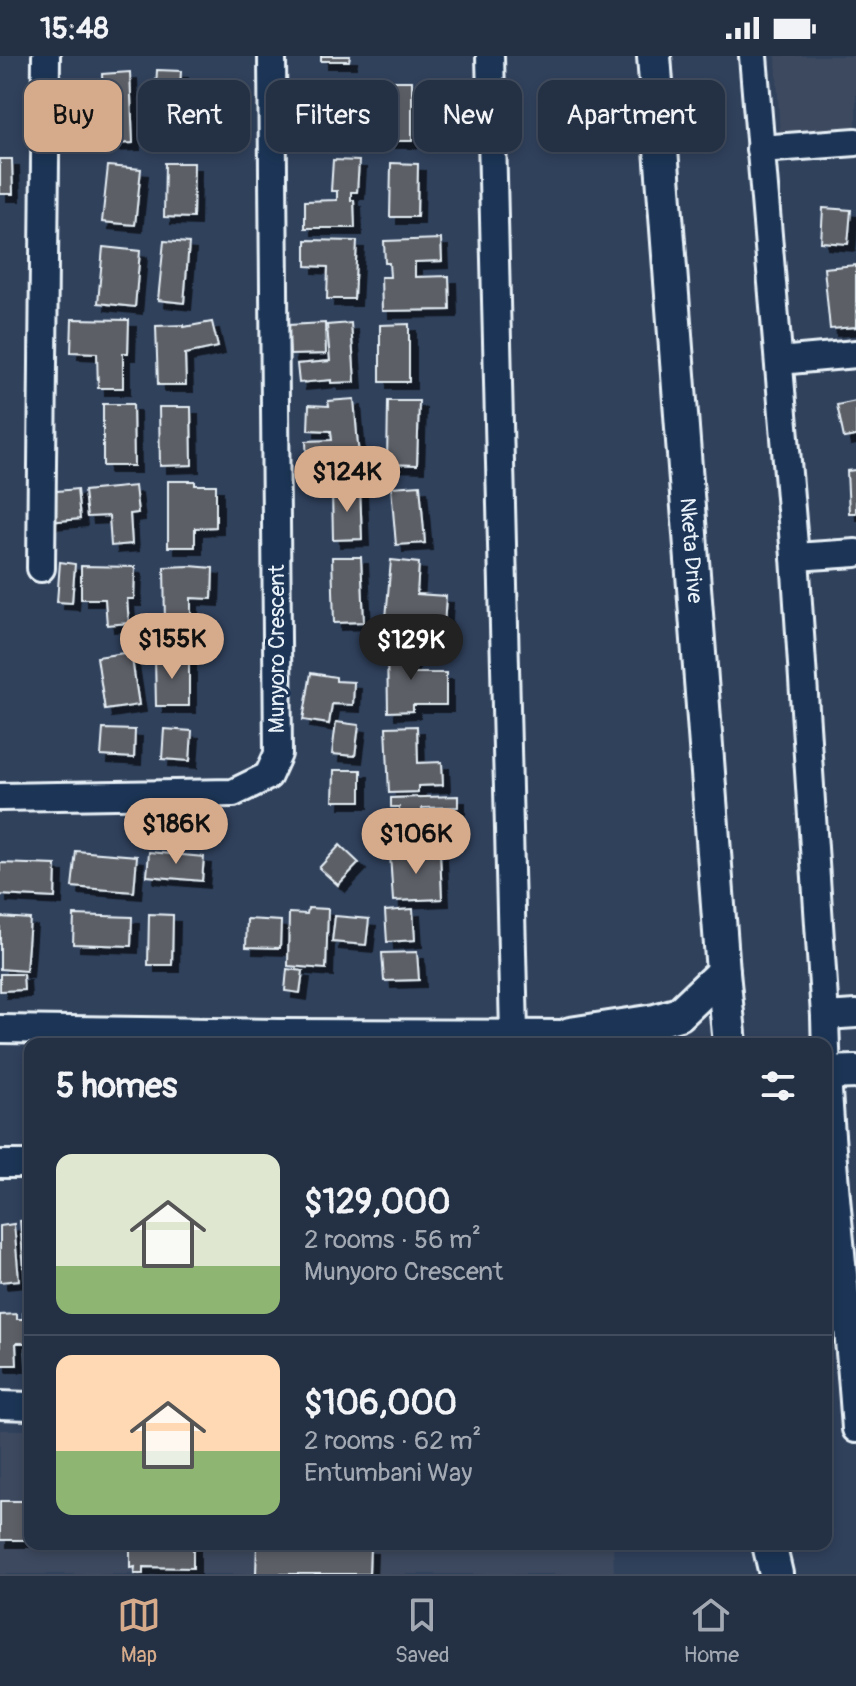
<!DOCTYPE html>
<html lang="en">
<head>
<meta charset="utf-8">
<style>
  body { margin:0; font-family:Pangolin,sans-serif; background:#2c394c; color:#f1f3f6; height:100vh; display:flex; flex-direction:column; font-size:30px; white-space:nowrap }
  * { box-sizing:border-box; margin:0 }
  p { font-size:26px; color:#a3a9b3 }
  .icon { flex:none; width:44px; height:44px; fill:none; stroke:currentColor; stroke-width:2; stroke-linecap:round; stroke-linejoin:round }
  .map { position:relative; flex:1; overflow:hidden }
  .side { position:absolute; left:24px; top:982px; width:808px; height:512px; display:flex; flex-direction:column; background:#243145; border-radius:16px; box-shadow:0 4px 12px #0003,0 0 0 2px #414c5e }
  .side>* { flex:none }
  .guide { position:absolute; left:24px; top:24px; width:808px; height:72px; display:flex; gap:16px }
  .price { position:absolute; translate:-50% -68px; padding:0 18px; border-radius:28px; background:#d6ab8b; color:#111; font-size:26px; line-height:52px; filter:drop-shadow(0 2px 4px #0008) }
  .price::after { content:''; position:absolute; left:50%; top:48px; width:24px; height:18px; margin-left:-12px; background:inherit; clip-path:polygon(0 0,100% 0,50% 100%) }
  .price.current { background:#222; color:#fff }
  ul { padding:0; list-style:none }
  li { display:flex; align-items:center; gap:24px; height:200px; padding:0 32px }
  li+li { border-top:2px solid #414c5e }
  li span { display:grid; place-items:center; flex:none; width:224px; height:160px; border-radius:16px; color:#555 }
  li>.icon { margin-inline-start:auto }
  span .icon { width:96px; height:96px; fill:#fffc; stroke-width:1 }
  li b { font-size:34px }
  h2 { display:flex; justify-content:space-between; align-items:center; height:96px; padding:0 32px; font-size:34px }
  .chip { padding:0 28px; border-radius:16px; background:#243145; box-shadow:0 4px 12px #0003,0 0 0 2px #414c5e; font-size:28px; line-height:72px }
  .chip.current { background:#d6ab8b; color:#111 }
  .status { display:flex; justify-content:space-between; align-items:center; height:56px; padding:0 40px; background:#243145; direction:ltr }
  .status svg { height:22px; fill:currentColor }
  .dock { display:flex; justify-content:space-around; align-items:center; height:112px; border-top:2px solid #414c5e; background:#243145; font-size:22px; color:#a3a9b3 }
  .dock a { display:grid; justify-items:center; gap:4px }
  .dock .current { color:#d6ab8b }
  .map>svg:first-child { display:block }
  .built { fill:#3d4a5f }
  .building { fill:#5c5e66; stroke:#e8f1f8; stroke-width:2; filter:url(#shadow) }
  .lines { fill:none; stroke-linecap:round; stroke-linejoin:round }
  .minor-casing { stroke:#e8f1f8; stroke-width:32 }
  .tertiary-casing { stroke:#e8f1f8; stroke-width:38 }
  .minor { stroke:#1d3557; stroke-width:26 }
  .tertiary { stroke:#1d3557; stroke-width:32 }
  .labels { text-anchor:middle; dominant-baseline:central; stroke-width:6; stroke-linejoin:round; paint-order:stroke }
  .street-label { font-size:22px; fill:#e8f1f8; stroke:#1d3557 }
</style>
</head>
<body>
<div class="status"><b>15:48</b><svg viewBox="0 0 49 12"><path d="M0 12V9h3v3zM5 12V6h3v6zM10 12V3h3v9zM15 12V0h3v12zM26 1h20v11H26zM47 4h2v5h-2z"/></svg></div>
<div class="map">
<svg width="856" height="1518" viewBox="0 0 856 1518">
  <defs>
    <filter id="shadow"><feDropShadow dx="7" dy="7" stdDeviation="0" flood-color="#0009"/></filter>
  </defs>
  <rect width="100%" height="100%" fill="#30415c"/>
  <filter id="ink" filterUnits="userSpaceOnUse"><feTurbulence type="fractalNoise" baseFrequency=".0125" numOctaves="2"/><feDisplacementMap in="SourceGraphic" scale="16" xChannelSelector="R" yChannelSelector="G"/><feConvolveMatrix kernelMatrix="1 2 1 2 8 2 1 2 1" color-interpolation-filters="sRGB"/></filter>
  <g filter="url(#ink)">
    <g class="built">
      <path d="M776 0H856V77L780 83Z"/>
      <path d="M0 1374H30V1488H613L614 1518H0Z"/>
    </g>
    <g class="building">
      <path d="M321 0H350L349 5H321Z"/>
      <path d="M157 14 181 15 180 32H187L184 85 162 84 165 33 156 32Z"/>
      <path d="M130 16 133 87 105 88V83L84 88 78 62 104 56 102 18Z"/>
      <path d="M387 25H412V85H388Z"/>
      <path d="M329 26 362 27 360 85 327 84Z"/>
      <path d="M0 103H12L13 138H0Z"/>
      <path d="M333 104 359 105 357 136H351V144H354L355 172H305V145L337 144V135H331Z"/>
      <path d="M165 107H194L193 162 164 161Z"/>
      <path d="M391 107 418 108 417 161H390Z"/>
      <path d="M108 110 141 113 135 169 102 166Z"/>
      <path d="M823 152 851 154 848 188 821 186Z"/>
      <path d="M441 183 442 205 415 206V221L449 220 450 254 382 255 381 221H390L389 207H385L384 185Z"/>
      <path d="M306 184 357 185 354 243H327L328 211 306 210Z"/>
      <path d="M164 185 189 187 184 247 158 244Z"/>
      <path d="M103 191 140 195 135 251 98 247Z"/>
      <path d="M856 209V271L830 273 824 212Z"/>
      <path d="M72 263 129 264 128 297H123V332H98L97 297 71 296Z"/>
      <path d="M212 266 218 291 185 298 186 329H158L156 270 184 269V271Z"/>
      <path d="M325 267 326 298 290 299 288 269Z"/>
      <path d="M351 267 355 326 331 327V324L299 327 297 308 330 305 327 269Z"/>
      <path d="M409 268V326H380V269Z"/>
      <path d="M354 343 360 413 334 415V408L307 409 306 385 332 384 331 375 308 374 309 349 329 350 328 345Z"/>
      <path d="M388 345H419L417 409 387 408Z"/>
      <path d="M856 345V380L844 382 837 349Z"/>
      <path d="M103 348H133L134 410H103Z"/>
      <path d="M159 351H191L192 409 160 410Z"/>
      <path d="M856 414V457H849L847 415Z"/>
      <path d="M168 425H195V429H216V471L195 472V491H168Z"/>
      <path d="M420 429 425 487 396 489 391 431Z"/>
      <path d="M135 430 138 457 130 458 132 488 111 490 109 460 87 461 84 435Z"/>
      <path d="M360 432 362 483 333 484 332 433Z"/>
      <path d="M77 433 80 463 49 466 47 436Z"/>
      <path d="M332 501H361L364 566 334 567Z"/>
      <path d="M391 504 419 507 417 538 446 540 444 571 414 570 413 576 385 574Z"/>
      <path d="M60 506 75 508 72 547 57 546Z"/>
      <path d="M81 510 135 511 134 543H127L129 567 107 569 105 543H81Z"/>
      <path d="M190 510 213 512 212 543 191 542V567H165L164 511Z"/>
      <path d="M387 589H412V617H446V649H413V655L388 656Z"/>
      <path d="M131 596 139 649 105 654 97 601Z"/>
      <path d="M155 601H189V650H156Z"/>
      <path d="M311 617 336 621V625L354 626 353 649 332 648 329 668 303 664Z"/>
      <path d="M336 666 359 669 355 700 332 698Z"/>
      <path d="M417 670 418 707 442 706 443 729 418 730V736L389 737 386 671Z"/>
      <path d="M103 673 135 674 134 702 101 700Z"/>
      <path d="M164 673 192 675 190 705 162 703Z"/>
      <path d="M334 714H361V745H333Z"/>
      <path d="M458 740V751L422 752 423 792H400L399 751H391V742Z"/>
      <path d="M340 789 359 807 338 829 319 812Z"/>
      <path d="M76 795 137 800 134 836 72 831Z"/>
      <path d="M149 796 204 801 202 825 147 820Z"/>
      <path d="M440 796 442 843 393 845 390 798Z"/>
      <path d="M0 807 56 809 55 842 0 839Z"/>
      <path d="M308 852 328 853 326 913 288 910 289 857 307 858Z"/>
      <path d="M413 853 415 884 387 886 385 855Z"/>
      <path d="M149 858 173 859 172 909H148Z"/>
      <path d="M74 859 132 861 131 890 73 888Z"/>
      <path d="M335 860 369 863 366 889 332 886Z"/>
      <path d="M0 861 30 863 26 915 0 913Z"/>
      <path d="M247 863 281 865 280 892 246 891Z"/>
      <path d="M417 896 419 924 384 925 382 897Z"/>
      <path d="M287 913 303 915 300 937 285 935Z"/>
      <path d="M0 918H23L24 934 0 935Z"/>
      <path d="M30 1164V1224L25 1225 20 1165Z"/>
      <path d="M14 1168 19 1224 0 1226V1170Z"/>
      <path d="M23 1247H30V1309H27L26 1287H16L17 1309H0V1259L17 1258V1263H23Z"/>
      <rect x="0" y="1445" width="30" height="39"/>
      <path d="M130 1488H193V1512L143 1511V1518H134L135 1511 130 1512Z"/>
      <path d="M257 1488 370 1491 369 1518H256Z"/>
    </g>
    <g class="lines">
      <g class="minor-casing">
        <g id="minor">
          <path d="M490 0 514 977"/>
          <path d="M753 0 795 501 825 960C828 1098 847 1236 856 1373"/>
          <path d="M760 93 856 86"/>
          <path d="M779 305 856 298"/>
          <path d="M795 501 856 497"/>
          <path d="M41 512 46 0"/>
          <path d="M0 741 233 737 268 720 278 698 272 0"/>
          <path d="M825 960 856 958"/>
          <path d="M0 973 279 977 570 978 616 988"/>
          <path d="M0 1108H30"/>
          <path d="M0 1349 30 1350"/>
        </g>
      </g>
      <g class="tertiary-casing">
        <g id="tertiary">
          <path id="s1" d="M654 0 723 916 730 988"/>
          <path d="M570 978 655 965 679 958 723 916"/>
          <path d="M826 1017 856 1016"/>
          <path d="M769 1488 776 1518"/>
        </g>
      </g>
      <use href="#minor" class="minor"/>
      <use href="#tertiary" class="tertiary"/>
    </g>
  </g>
  <g class="labels">
    <g class="street-label">
      <text stroke="none"><textPath href="#s1" startOffset="496">Nketa Drive</textPath></text>
      <text transform="translate(277 593) rotate(-90)">Munyoro Crescent</text>
    </g>
  </g>
</svg>
<b class="price" style="left:347px;top:458px">$124K</b>
<b class="price" style="left:172px;top:625px">$155K</b>
<b class="price current" style="left:411px;top:626px">$129K</b>
<b class="price" style="left:176px;top:810px">$186K</b>
<b class="price" style="left:416px;top:820px">$106K</b>
<div class="guide">
<a class="chip current">Buy</a>
<a class="chip">Rent</a>
<a class="chip">Filters</a>
<a class="chip">New</a>
<a class="chip">Apartment</a>
</div>
<section class="side">
<h2>5 homes<svg class="icon" aria-label="filters" viewBox="0 0 24 24"><path d="M4 7h16M4 17h16"/><circle cx="9" cy="7" r="2"/><circle cx="15" cy="17" r="2"/></svg></h2>
<ul>
<li><span style="background:linear-gradient(#dfe7d0 70%,#8fb573 0)"><svg class="icon" aria-label="home" viewBox="0 0 24 24"><path d="M3 11l9-7 9 7M6 9v11h12V9"/></svg></span><div><b>$129,000</b><p>2 rooms · 56 m²</p><p>Munyoro Crescent</p></div></li>
<li><span style="background:linear-gradient(#ffd9b3 60%,#8fb573 0)"><svg class="icon" aria-label="home" viewBox="0 0 24 24"><path d="M3 11l9-7 9 7M6 9v11h12V9"/></svg></span><div><b>$106,000</b><p>2 rooms · 62 m²</p><p>Entumbani Way</p></div></li>
</ul>
</section>
</div>
<nav class="dock">
<a class="current"><svg class="icon" aria-label="map" viewBox="0 0 24 24"><path d="M3 6l6-2 6 2 6-2v14l-6 2-6-2-6 2zM9 4v14M15 6v14"/></svg>Map</a>
<a><svg class="icon" aria-label="saved" viewBox="0 0 24 24"><path d="M7 4h10v16l-5-4-5 4z"/></svg>Saved</a>
<a><svg class="icon" aria-label="home" viewBox="0 0 24 24"><path d="M3 11l9-7 9 7M6 9v11h12V9"/></svg>Home</a>
</nav>
</body>
</html>
